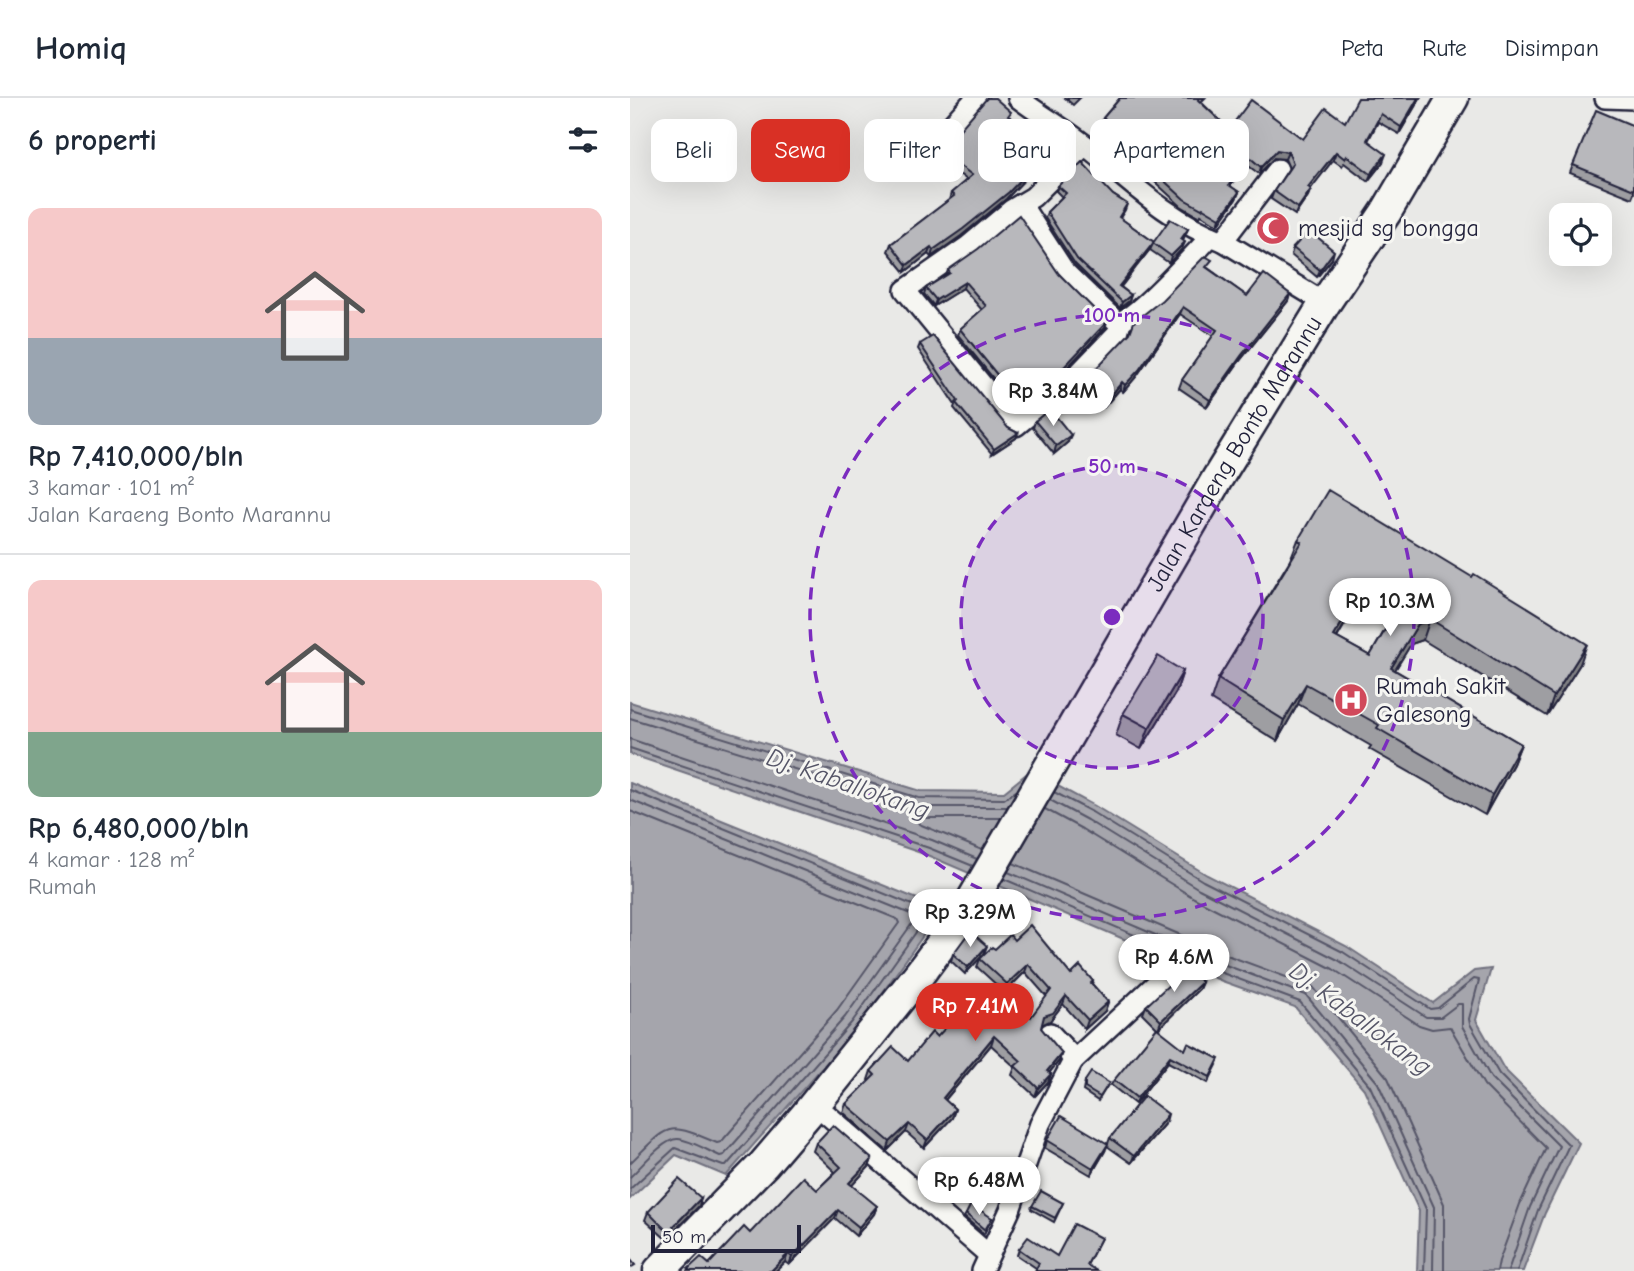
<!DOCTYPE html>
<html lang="id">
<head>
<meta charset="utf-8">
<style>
  body { margin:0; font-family:"Comic Neue",sans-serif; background:#f2f2f3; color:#1f2937; height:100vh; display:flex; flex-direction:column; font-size:26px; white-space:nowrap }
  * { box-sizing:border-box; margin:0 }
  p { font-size:23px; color:#747a83 }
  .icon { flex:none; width:38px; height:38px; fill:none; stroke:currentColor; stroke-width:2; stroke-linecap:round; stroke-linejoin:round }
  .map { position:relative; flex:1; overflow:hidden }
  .panel { display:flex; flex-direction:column; background:#fff; width:630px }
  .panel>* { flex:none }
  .top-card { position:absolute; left:21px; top:21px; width:665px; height:63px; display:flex; gap:14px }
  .tools { position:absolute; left:919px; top:105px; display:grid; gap:14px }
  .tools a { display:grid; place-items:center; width:63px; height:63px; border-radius:14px; background:#fff; box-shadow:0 7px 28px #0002; font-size:35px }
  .scale { position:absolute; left:21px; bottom:18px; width:150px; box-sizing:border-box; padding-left:7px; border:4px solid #22223b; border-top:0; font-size:19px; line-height:24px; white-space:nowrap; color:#22223b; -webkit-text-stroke:5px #f6f6f2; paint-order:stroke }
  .price { position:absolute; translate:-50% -60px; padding:0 16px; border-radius:24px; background:#fff; color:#222; font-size:23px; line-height:46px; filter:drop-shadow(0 2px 4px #0008) }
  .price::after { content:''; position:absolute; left:50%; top:42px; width:21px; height:16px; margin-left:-10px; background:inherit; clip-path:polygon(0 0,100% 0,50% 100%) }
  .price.active { background:#d93025; color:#fff }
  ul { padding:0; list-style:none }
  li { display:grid; align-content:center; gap:14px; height:371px; padding:0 28px }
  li+li { border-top:2px solid #e0e1e3 }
  li span { display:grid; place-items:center; height:217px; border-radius:14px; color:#555 }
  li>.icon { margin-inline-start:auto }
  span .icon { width:126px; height:126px; fill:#fffc; stroke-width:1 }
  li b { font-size:30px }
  h2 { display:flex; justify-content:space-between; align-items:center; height:84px; padding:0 28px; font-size:30px }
  .pill { padding:0 24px; border-radius:14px; background:#fff; box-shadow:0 7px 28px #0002; font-size:24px; line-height:63px }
  .pill.active { background:#d93025; color:#fff }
  header { display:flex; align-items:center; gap:42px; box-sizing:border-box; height:98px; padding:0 35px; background:#fff; border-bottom:2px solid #e0e1e3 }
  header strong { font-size:33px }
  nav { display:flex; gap:38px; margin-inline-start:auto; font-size:24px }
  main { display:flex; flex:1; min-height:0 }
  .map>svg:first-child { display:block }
  .water { fill:#a5a5ac; stroke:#71717f; stroke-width:2 }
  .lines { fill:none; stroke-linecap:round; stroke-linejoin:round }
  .shore { stroke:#565668; stroke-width:2 }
  .street-casing { stroke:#22223b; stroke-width:24 }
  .primary-casing { stroke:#22223b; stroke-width:35 }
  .street { stroke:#f6f6f2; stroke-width:19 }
  .primary { stroke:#f6f6f2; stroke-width:30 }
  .wall { fill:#9e9ea2; stroke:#22223b; stroke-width:2; fill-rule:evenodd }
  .shaded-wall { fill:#818184; stroke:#22223b; stroke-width:2 }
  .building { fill:#b8b8bc; stroke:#22223b; stroke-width:2; fill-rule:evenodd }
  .ring { fill:none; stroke:#7b2cbf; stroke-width:3.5; stroke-dasharray:12 9 }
  .labels { text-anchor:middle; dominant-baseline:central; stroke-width:6; stroke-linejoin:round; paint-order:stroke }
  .poi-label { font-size:24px; fill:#22223b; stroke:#f6f6f2; text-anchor:start }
  .street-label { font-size:24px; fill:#22223b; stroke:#f6f6f2 }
  .water-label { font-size:26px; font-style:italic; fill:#565668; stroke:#f6f6f2 }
  .centre { fill:#7b2cbf; stroke:#f6f6f2; stroke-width:3.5 }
  .ring-label { font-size:21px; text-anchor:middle; font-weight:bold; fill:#7b2cbf; stroke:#f6f6f2; stroke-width:6; stroke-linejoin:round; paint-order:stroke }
</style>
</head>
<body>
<header>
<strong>Homiq</strong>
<nav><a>Peta</a><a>Rute</a><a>Disimpan</a></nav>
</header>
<main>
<section class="panel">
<h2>6 properti<svg class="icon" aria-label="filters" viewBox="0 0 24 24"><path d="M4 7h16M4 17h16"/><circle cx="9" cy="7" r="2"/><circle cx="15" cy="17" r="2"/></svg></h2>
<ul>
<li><span style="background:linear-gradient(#f6c9c9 60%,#9aa5b1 0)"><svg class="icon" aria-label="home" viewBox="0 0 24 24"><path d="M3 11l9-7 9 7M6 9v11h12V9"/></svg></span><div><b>Rp 7,410,000/bln</b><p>3 kamar · 101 m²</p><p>Jalan Karaeng Bonto Marannu</p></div></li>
<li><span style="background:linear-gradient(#f6c9c9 70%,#7fa58c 0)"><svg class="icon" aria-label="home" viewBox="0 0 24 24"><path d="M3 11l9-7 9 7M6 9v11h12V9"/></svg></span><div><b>Rp 6,480,000/bln</b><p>4 kamar · 128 m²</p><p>Rumah</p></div></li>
</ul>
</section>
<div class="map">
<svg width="1004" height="1173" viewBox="0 0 1004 1173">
  <rect width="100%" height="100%" fill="#e9e9e7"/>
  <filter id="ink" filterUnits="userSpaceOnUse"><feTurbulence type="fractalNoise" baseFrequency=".0143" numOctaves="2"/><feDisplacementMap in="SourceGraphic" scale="14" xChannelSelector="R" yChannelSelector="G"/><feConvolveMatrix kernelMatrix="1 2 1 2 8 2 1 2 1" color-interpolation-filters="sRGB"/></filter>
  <g filter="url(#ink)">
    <g class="water">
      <path d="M0 604 291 693 374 694 400 673 465 708 577 777 716 848 803 905 844 873 861 871 846 922 874 971 949 1045 915 1115 893 1173H787L789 1113 734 991 665 909 592 883 297 757 0 656Z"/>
      <path d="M0 685 312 811 228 929 96 1078 46 1057 0 1101Z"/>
    </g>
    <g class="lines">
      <g class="shore">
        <path d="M0 611 289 700 374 701 386 693"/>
        <path d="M0 620 287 709H377"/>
        <path d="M0 641 302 742 347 761"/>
        <path d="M0 650 299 750 343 768"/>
        <path d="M0 692 297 813 299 816 222 924 96 1068H93L45 1050 0 1091"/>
        <path d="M424 694 462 714 573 783 713 854 800 911 808 910 844 881 849 882 839 921 840 926 869 976 939 1047 908 1112 887 1173"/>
        <path d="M0 702 283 817 286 820 215 919 94 1057 90 1058C78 1053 61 1042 48 1041 34 1040 10 1070 0 1079"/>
        <path d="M420 702 457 722 569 791 708 862 796 919H811L828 906H832V928L861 980 929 1048 900 1109 878 1173"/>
        <path d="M415 711 452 731 564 800 703 871 789 927 802 931 820 929 854 987 916 1050 890 1106 869 1163 867 1173"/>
        <path d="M0 713 267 821 269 825 207 912 91 1044 87 1045C35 1023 40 1026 0 1065"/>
        <path d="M352 752 289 726 287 722 290 720H371"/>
        <path d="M383 765 602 859 683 889 758 980 814 1106V1173"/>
        <path d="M378 774 598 868 676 897 748 985 804 1109 803 1173"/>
        <path d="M374 781 595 876 670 904 740 988 796 1111 794 1173"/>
      </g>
      <g class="street-casing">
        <g id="street">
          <path d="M388 0C410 17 434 30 455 47 498 82 540 124 593 143L695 205"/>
          <path d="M975 0 1004 1"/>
          <path d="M455 47 403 99 381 112 338 148 275 192 386 328 441 283 488 234 491 224"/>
          <path d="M292 59 346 0"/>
          <path d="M391 106 435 174 487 224C505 222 565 155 581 138"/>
          <path d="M593 143 648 71"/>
          <path d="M443 963 531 881"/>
          <path d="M185 1006 359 1157"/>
          <path d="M352 1173 380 1112 410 1026 443 963 438 954 420 935"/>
        </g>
      </g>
      <g class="primary-casing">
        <g id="primary">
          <path id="s1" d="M29 1173 134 1066 176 1017 290 875 336 813 587 381 695 205 756 114 823 0"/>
        </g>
      </g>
      <use href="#street" class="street"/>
      <use href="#primary" class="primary"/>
    </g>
    <g class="wall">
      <path d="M435 0H450L443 7Z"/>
      <path d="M490 0H575L571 4 599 31 673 41 715 24 790 0 769 36 748 24 738 43 753 64 738 83 714 65 712 68 703 62 680 91 678 98 665 117 641 101 644 93 659 70 655 61 644 60 629 76 616 66 600 88 609 94 606 101 588 127 571 117 570 119 551 108 513 73 510 77 493 63V61L481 51 486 41 471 27 473 20Z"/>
      <path d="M380 19 427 58 405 79 400 76 376 101 331 138 301 159 298 156 275 174 258 153 261 146 319 102 321 95 337 82 311 62 313 55Z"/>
      <path d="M1004 28V95L1002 100 940 75 943 67Z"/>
      <path d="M428 88 483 97 497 106 495 112 490 120 524 144 558 131 553 142 552 151 539 165 520 152 521 150 491 189 501 197 499 203 490 210 445 166 415 120 417 114 432 99 426 93Z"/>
      <path d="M663 150 702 161 687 179 661 157Z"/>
      <path d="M578 170 617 198 660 196 658 203 608 265 577 309 549 290 552 282 583 238 550 216 506 279 493 294 490 291 474 309 451 290 454 283Z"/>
      <path d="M318 172 429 176 475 230 433 274 388 311 328 237 330 231 352 212 333 190 304 208 294 196 296 190 316 178Z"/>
      <path d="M290 246 378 330 388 335 386 340 362 356 324 310 325 307 288 251Z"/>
      <path d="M405 323 438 344 424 356 403 330Z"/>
      <path d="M668 442 950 566 917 618 793 542 781 546 765 572 891 646 883 666 855 717 739 651 741 648 668 606 647 643 581 602 588 581 660 462ZM729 502 761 521 740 558 707 540Z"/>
      <path d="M553 573 546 594 511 651 486 637 493 616Z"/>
      <path d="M384 842 441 877 463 883 462 886 478 904 475 913 455 931 433 906 420 923 412 926 411 930 429 963 419 975 421 976 418 984 405 998 382 977 385 969 361 947 315 1002 325 1011 322 1020 294 1050 276 1034 257 1053 213 1014 216 1006 240 983 238 982 241 973 278 963 307 939 339 925 370 890 347 869 350 861 365 851ZM395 874 417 899 401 919 376 893Z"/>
      <path d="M323 856H354L335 876 321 863Z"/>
      <path d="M572 884 569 891 528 931 513 916 516 908Z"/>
      <path d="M555 952 587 967 578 985 538 964 505 1006 481 987 484 982Z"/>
      <path d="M455 983 479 985 468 1003 453 993Z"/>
      <path d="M536 1024 501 1065 477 1048 480 1040Z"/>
      <path d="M417 1042 475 1053 461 1077 415 1050Z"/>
      <path d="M186 1045 242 1061 239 1069 221 1088 247 1108 244 1116 226 1138 205 1120 159 1167 155 1164 146 1173H57L58 1171 79 1166 120 1135 187 1092 205 1074 183 1053Z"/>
      <path d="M326 1076 315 1094 299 1082 301 1079Z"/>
      <path d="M71 1100 69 1108 36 1141 15 1122 18 1114Z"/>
      <path d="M433 1105 424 1124 401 1111 402 1108Z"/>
      <path d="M336 1116 362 1120 354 1136 334 1119Z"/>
      <path d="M471 1140 457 1167 406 1170 387 1157 389 1151 427 1158Z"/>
    </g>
    <g class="shaded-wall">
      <path d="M788 0H790L769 36 771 29Z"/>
      <path d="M430 51 427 58 405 79 408 72Z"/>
      <path d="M647 52 658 54 655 61 644 60 629 76 631 69Z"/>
      <path d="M706 54 703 62 676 97 678 89Z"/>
      <path d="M756 56 753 64 738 83 741 76Z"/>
      <path d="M618 58 616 66 596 94 599 87Z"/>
      <path d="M403 69 400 76 376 101 331 138 301 159 303 152Z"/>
      <path d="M681 91 678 98 665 117 668 110Z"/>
      <path d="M609 94 606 101 588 127 590 120Z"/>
      <path d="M524 144 521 150 487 193 489 188Z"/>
      <path d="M555 144 552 151 539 165 541 158Z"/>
      <path d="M301 149 298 156 275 174 277 167Z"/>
      <path d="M704 153 702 161 687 179 690 172Z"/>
      <path d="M335 184 333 190 304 208 306 202Z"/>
      <path d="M660 196 658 203 608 265 577 309 580 302 611 258Z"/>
      <path d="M501 197 499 203 490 210 492 204Z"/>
      <path d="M553 209 550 216 506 279 493 294 495 287Z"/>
      <path d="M477 224 475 230 433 274 388 311 390 305Z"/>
      <path d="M492 284 490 291 474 309 477 302Z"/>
      <path d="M388 335 386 340 362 356 364 351Z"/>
      <path d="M441 337 438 344 424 356 426 348Z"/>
      <path d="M737 482 729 502 696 558 704 538Z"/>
      <path d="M800 521 793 542 781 546 754 590 761 570 788 526Z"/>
      <path d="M957 546 950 566 917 618 924 598Z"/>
      <path d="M553 573 546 594 511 651 519 630Z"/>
      <path d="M676 586 668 606 647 643 654 622Z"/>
      <path d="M891 646 883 666 855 717 862 697Z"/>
      <path d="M357 848 354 856 335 876 338 869Z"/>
      <path d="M398 866 395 874 374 895 377 886Z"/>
      <path d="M572 884 569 891 528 931 531 923Z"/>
      <path d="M436 898 433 906 420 923 411 927 414 918Z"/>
      <path d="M478 904 475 913 455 931 458 922Z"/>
      <path d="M364 938 361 947 310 1008 313 1000Z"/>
      <path d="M432 955 429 963 414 981 417 973Z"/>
      <path d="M540 958 538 964 505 1006 507 1000Z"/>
      <path d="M421 976 418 984 405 998 408 990Z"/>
      <path d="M325 1011 322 1020 294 1050 297 1042Z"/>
      <path d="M538 1016 536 1024 501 1065 504 1058Z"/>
      <path d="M279 1026 276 1034 257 1053 260 1044Z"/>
      <path d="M478 1046 475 1053 461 1077 463 1070Z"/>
      <path d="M242 1061 239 1069 216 1094 219 1085Z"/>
      <path d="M71 1100 69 1108 36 1141 38 1134Z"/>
      <path d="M247 1108 244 1116 226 1138 229 1129Z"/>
      <path d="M208 1112 205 1120 159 1167 162 1159Z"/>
      <path d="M158 1156 155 1164 146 1173H141Z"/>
    </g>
    <g class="building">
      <path d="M357 0H365L381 14 378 18 407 39 409 37 430 51 408 72 403 69 379 94 333 131 303 152 301 149 277 167 261 146 324 98 321 95 342 77 313 55 324 38Z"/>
      <path d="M490 0H570L568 2 599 31 621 2 673 41 696 10 715 24 728 0H788L771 29 751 16 737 42 756 56 741 76 717 58 715 61 706 54 678 89 681 91 668 110 644 93 663 65 658 54 647 52 631 69 618 58 599 87 609 94 590 120 573 110 572 111 554 101 516 66 512 70 495 55 496 54 484 44 491 35 473 20Z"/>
      <path d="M966 12 1004 28V92L943 67Z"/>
      <path d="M452 64 483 97 497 106 489 119 524 144 489 188 501 197 492 204 447 161 417 114 436 95 428 88Z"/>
      <path d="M389 117 429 176 477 224 435 268 390 305 330 231 356 208 335 184 306 202 296 190 320 175 318 172 348 151Z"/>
      <path d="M540 121 558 131 551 141 555 144 541 158 523 145Z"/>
      <path d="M679 132 704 153 690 172 663 150Z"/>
      <path d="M575 158 582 162 576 169 617 198 634 176 660 196 611 258 580 302 552 282 587 232 553 209 509 272 495 287 492 284 477 302 454 283 500 235 504 224 532 202Z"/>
      <path d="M303 238 378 330 388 335 364 351 326 305 328 303 290 246Z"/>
      <path d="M420 311 441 337 426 348 405 323Z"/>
      <path d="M698 392 842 479 844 476 957 546 924 598 800 521 788 526 761 570 891 646 862 697 747 630 749 627 676 586 654 622 588 581 672 444 668 442ZM737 482 772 503 740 558 704 538Z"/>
      <path d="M528 558 553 573 519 630 493 616Z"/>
      <path d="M400 827 441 877 450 868 463 883 461 885 478 904 458 922 436 898 423 915 414 918 411 930 432 955 417 973 421 976 408 990 385 968 391 963 364 938 313 1000 325 1011 297 1042 279 1026 260 1044 216 1006 245 977 241 973 263 949 278 963 302 934 307 939 328 916 339 925 372 888 401 919 421 892 398 866 377 886 350 861 362 849 365 851 380 837 384 842Z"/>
      <path d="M340 833 357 848 338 869 323 856Z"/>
      <path d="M557 870 572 884 531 923 516 908Z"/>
      <path d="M527 930 555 952 558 945 589 961 580 979 540 958 507 1000 484 982Z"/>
      <path d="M461 974 479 985 470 999 455 990V983Z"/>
      <path d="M514 998 538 1016 504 1058 480 1040Z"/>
      <path d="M431 1018 478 1046 463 1070 417 1042Z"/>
      <path d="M203 1027 242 1061 219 1085 247 1108 229 1129 208 1112 162 1159 158 1156 141 1173H61L58 1171 71 1159 79 1166 114 1129 120 1135 173 1079 187 1092 211 1069 186 1045Z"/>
      <path d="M313 1061 326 1070V1076L317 1090 301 1079Z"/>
      <path d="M49 1081 71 1100 38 1134 18 1114Z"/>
      <path d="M411 1093 433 1105 425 1120 402 1108Z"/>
      <path d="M341 1106 362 1120 355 1132 336 1116Z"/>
      <path d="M444 1126 471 1140 457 1167 467 1173H405L409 1165 389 1151 398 1139 427 1158Z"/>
      <path d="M0 1161 5 1167 0 1170Z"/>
    </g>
  </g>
  <circle cx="482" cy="519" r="151" fill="#7b2cbf" fill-opacity=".12"/>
  <g class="ring">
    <circle cx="482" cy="519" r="151"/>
    <circle cx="482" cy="519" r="302"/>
  </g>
  <defs>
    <g id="mosque-disc" transform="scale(1.75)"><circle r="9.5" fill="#d1495b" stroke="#f6f6f2"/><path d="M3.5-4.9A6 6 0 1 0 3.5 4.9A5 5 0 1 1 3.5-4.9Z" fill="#fff"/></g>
    <g id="hospital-disc" transform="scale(1.75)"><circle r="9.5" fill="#d1495b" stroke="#f6f6f2"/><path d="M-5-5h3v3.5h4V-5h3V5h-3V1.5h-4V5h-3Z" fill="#fff"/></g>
  </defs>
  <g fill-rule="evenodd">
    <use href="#mosque-disc" x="643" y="130"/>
    <use href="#hospital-disc" x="721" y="602"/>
  </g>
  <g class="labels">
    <g class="poi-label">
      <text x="668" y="130">mesjid sg bongga</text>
      <text x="746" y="588">Rumah Sakit<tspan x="746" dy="28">Galesong</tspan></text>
    </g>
    <g class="street-label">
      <text stroke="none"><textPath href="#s1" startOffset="1004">Jalan Karaeng Bonto Marannu</textPath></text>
    </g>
    <g class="water-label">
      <text transform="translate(218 686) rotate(19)">Dj. Kaballokang</text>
      <text transform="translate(730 921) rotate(37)">Dj. Kaballokang</text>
    </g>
  </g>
  <circle cx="482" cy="519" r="10" class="centre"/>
  <g class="ring-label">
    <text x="482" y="224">100 m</text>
    <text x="482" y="375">50 m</text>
  </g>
</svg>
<div class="tools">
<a><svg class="icon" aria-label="locate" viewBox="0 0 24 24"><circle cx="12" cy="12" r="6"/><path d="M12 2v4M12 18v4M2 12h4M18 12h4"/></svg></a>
</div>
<div class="scale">50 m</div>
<b class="price" style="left:423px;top:330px">Rp 3.84M</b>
<b class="price" style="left:760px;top:540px">Rp 10.3M</b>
<b class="price" style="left:340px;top:851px">Rp 3.29M</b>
<b class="price" style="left:544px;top:896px">Rp 4.6M</b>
<b class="price active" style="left:345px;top:945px">Rp 7.41M</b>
<b class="price" style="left:349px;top:1119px">Rp 6.48M</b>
<div class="top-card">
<a class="pill">Beli</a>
<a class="pill active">Sewa</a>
<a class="pill">Filter</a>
<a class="pill">Baru</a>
<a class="pill">Apartemen</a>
</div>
</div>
</main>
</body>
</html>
